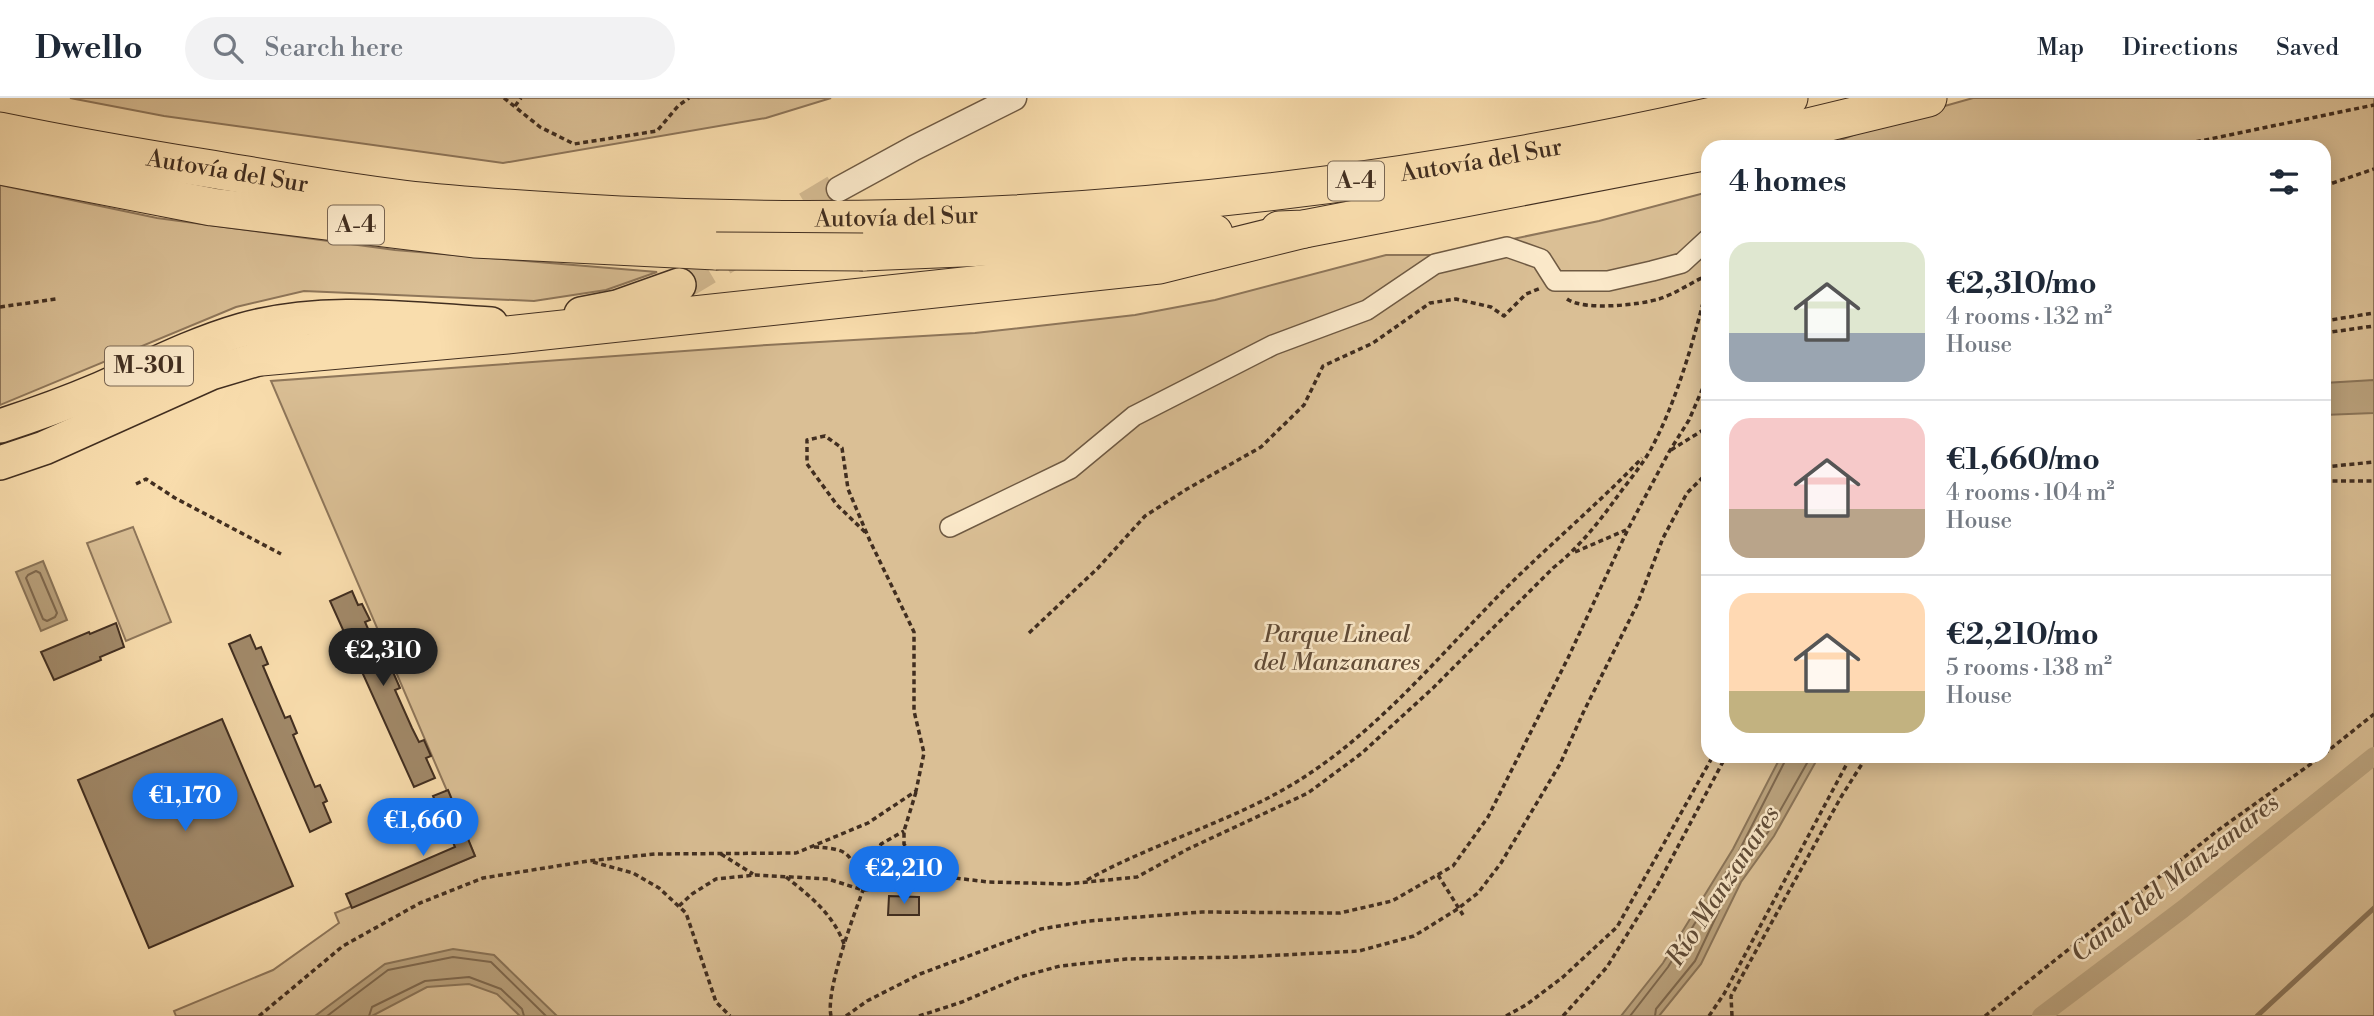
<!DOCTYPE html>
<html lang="en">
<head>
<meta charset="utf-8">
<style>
  body { margin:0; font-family:"Libre Bodoni",serif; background:#f2f2f3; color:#1f2937; height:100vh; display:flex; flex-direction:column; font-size:26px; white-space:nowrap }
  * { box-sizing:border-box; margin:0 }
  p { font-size:23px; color:#747a83 }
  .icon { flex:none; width:38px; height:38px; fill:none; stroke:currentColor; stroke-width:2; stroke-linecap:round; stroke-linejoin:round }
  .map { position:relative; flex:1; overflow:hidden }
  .side { position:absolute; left:1701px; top:42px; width:630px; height:623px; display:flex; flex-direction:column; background:#fff; border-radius:21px; box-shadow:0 4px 18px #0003 }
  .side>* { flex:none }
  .price { position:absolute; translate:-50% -60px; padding:0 16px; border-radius:24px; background:#1a73e8; color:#fff; font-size:23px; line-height:46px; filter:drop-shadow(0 2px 4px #0008) }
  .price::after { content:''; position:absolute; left:50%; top:42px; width:21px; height:16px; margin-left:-10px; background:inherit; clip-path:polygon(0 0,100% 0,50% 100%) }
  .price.on { background:#222; color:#fff }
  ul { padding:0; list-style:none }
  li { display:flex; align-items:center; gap:21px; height:175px; padding:0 28px }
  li+li { border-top:2px solid #e0e1e3 }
  li span { display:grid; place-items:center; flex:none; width:196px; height:140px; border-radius:21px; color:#555 }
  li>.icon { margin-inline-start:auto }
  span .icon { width:84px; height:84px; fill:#fffc; stroke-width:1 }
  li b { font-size:30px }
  h2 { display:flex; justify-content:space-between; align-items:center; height:84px; padding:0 28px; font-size:30px }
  header { display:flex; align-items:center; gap:42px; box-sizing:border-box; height:98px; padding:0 35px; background:#fff; border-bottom:2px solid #e0e1e3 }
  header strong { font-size:33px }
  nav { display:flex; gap:38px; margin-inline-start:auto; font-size:24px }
  .search { width:490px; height:63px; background:#f2f2f3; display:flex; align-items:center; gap:18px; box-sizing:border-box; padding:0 24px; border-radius:38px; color:#747a83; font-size:26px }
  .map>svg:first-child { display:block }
  .green { fill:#dabf95; stroke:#8e765a; stroke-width:2 }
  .water { fill:#baa27d; stroke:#8a7458; stroke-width:2 }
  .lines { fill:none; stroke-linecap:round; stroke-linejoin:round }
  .shore { stroke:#7e684e; stroke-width:2 }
  .stream { stroke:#8a7458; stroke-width:5 }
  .canal { stroke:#baa27d; stroke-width:18 }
  .building { fill:#a18969; stroke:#412e20; stroke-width:2 }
  .trunk-tunnel { stroke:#d4ba91; stroke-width:33; stroke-dasharray:33 17; stroke-linecap:butt }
  .minor-casing { stroke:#6f5a43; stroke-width:22 }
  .tertiary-casing { stroke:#6f5a43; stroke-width:27 }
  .trunk-casing { stroke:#412e20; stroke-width:36 }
  .motorway-casing { stroke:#412e20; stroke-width:39 }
  .path { stroke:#412e20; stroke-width:3.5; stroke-dasharray:5 3.5; stroke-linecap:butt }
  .minor { stroke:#fbe9ca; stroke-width:19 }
  .tertiary { stroke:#fbe9ca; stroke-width:24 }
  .trunk { stroke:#f9ddad; stroke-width:33 }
  .motorway { stroke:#f9ddad; stroke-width:37 }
  .motorway-bridge-casing { stroke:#412e20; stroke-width:39; stroke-linecap:butt }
  .motorway-bridge { stroke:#f9ddad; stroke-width:37 }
  .labels { text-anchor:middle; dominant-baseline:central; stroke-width:5; stroke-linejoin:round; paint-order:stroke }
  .shield { fill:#fbe9ca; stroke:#796653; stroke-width:2 }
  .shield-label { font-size:23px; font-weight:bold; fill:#412e20 }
  .street-label { font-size:24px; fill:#412e20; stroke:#fbe9ca }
  .park-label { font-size:24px; font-style:italic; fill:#604b37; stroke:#fbe9ca }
  .water-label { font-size:26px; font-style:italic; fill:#5f4b37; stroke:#fbe9ca }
</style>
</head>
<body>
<header>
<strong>Dwello</strong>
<div class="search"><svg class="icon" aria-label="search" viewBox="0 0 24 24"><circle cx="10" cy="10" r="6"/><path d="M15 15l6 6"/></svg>Search here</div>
<nav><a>Map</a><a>Directions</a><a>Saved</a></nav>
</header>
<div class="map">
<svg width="2374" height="918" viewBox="0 0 2374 918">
  <rect width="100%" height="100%" fill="#f9ddad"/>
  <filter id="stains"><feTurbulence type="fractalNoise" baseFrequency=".00286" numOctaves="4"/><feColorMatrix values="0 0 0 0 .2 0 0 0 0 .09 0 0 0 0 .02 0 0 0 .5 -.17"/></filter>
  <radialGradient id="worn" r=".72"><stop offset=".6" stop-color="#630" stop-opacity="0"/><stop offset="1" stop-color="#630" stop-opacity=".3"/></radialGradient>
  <g class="green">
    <path d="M70 0H831L766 20 503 65 164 18Z"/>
    <path d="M1973 0H2374V918H176L174 913 273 872 339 825 335 815 475 758 271 283 767 247 975 235 1135 217 1215 202 1386 157H1436L1599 123 1708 94V658H2324V49H1823L1881 26Z"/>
    <path d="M0 87 157 120 395 152 657 174 606 192 534 203 304 193 236 209 0 307Z"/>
    <path d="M133 429 171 524 126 543 87 445Z"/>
  </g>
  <g class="water">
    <path d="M2374 282V315L2324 317V285Z"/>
    <path d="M43 463 67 522 41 533 16 474Z"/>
    <path d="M1781 658H1819L1774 738 1741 784 1701 866 1659 918H1621L1663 865 1733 751Z"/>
    <path d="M453 851 494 857 557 918H520L497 896 469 886 427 889 372 918H315L385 866Z"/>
  </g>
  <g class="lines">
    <g class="shore">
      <path d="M36 473 40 475 57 515 55 519 47 523 43 521 26 480 28 477Z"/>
      <path d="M327 918 388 872 453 859 491 864 546 918"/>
      <path d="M369 918 372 909 425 883 469 879 501 891 522 911 524 918"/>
      <path d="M1630 918 1668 869 1738 755 1785 663 1786 658"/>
      <path d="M1655 918 1656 911 1695 863 1734 781 1768 734 1811 658"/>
    </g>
    <path class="stream" d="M2257 918 2374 810"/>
    <path class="canal" d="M2041 918 2183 811 2374 658"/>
  </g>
  <g class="building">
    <path d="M352 493 358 507 362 506 370 522 365 524 388 576 393 574 400 590 395 592 412 630 419 644 424 642 431 658 426 660 435 680 414 689 330 503Z"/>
    <path d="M116 525 124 549 100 559 101 562 54 582 41 554 89 534 90 536Z"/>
    <path d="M250 537 256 551 261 549 268 566 263 568 271 587 285 620 290 618 297 635 293 637 301 656 315 689 320 687 327 703 323 705 331 724 310 734 229 546Z"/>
    <path d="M222 621 293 788 149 850 78 682Z"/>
    <path d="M448 692 475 758 352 810 346 796 455 749 433 698Z"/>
    <path d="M889 798 919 799V817H888Z"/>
  </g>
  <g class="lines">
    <path class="trunk-tunnel" d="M679 187 839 91"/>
    <g class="minor-casing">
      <path id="minor" d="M950 429 1070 371 1134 318 1273 247 1367 212 1435 166 1507 149 1541 161 1555 183H1608L1652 173 1682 165 1708 141"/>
    </g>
    <g class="tertiary-casing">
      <path id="tertiary" d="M839 91 914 50 1014 0"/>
    </g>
    <g class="trunk-casing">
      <g id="trunk">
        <path d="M581 216 617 209 679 187"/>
        <path d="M0 328C34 317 67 305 100 291 147 270 193 246 242 232 322 209 410 221 491 226"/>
        <path d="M0 365 44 350 211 275 288 252"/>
      </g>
    </g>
    <g class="motorway-casing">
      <g id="motorway">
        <path id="s1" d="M0 33C68 47 137 59 205 70 271 81 336 93 403 101 474 109 547 113 620 117 1013 136 1407 93 1789 0"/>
        <path d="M1726 49 1928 0"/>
        <path d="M0 68 212 109 474 141 716 153"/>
        <path d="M1279 132 1304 131 1708 53"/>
        <path d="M863 154 1114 144 1214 135"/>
        <path d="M261 259 507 237 1159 167 1304 131"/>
      </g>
    </g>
    <g class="path">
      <path d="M504 0 540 29 574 46 657 33 678 8 689 0"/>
      <path d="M515 8 521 0"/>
      <path d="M2171 49 2374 7"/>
      <path d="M2324 88 2374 71"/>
      <path d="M1567 201C1584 213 1639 207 1659 201 1675 196 1692 184 1708 177"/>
      <path d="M0 209 56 201"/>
      <path d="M2324 223 2374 215"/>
      <path d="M2324 235 2374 228"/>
      <path d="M1671 352 1708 329"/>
      <path d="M2324 369 2374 364"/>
      <path d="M2324 383H2374"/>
      <path d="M136 386 146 381 175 400 281 456"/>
      <path d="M1575 454 1626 432"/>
      <path d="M1029 535 1098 470 1145 418 1187 391 1261 349 1304 307 1323 268 1373 245 1430 205 1456 201 1491 209 1504 218 1526 196 1541 190"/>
      <path d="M2324 656 2374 616"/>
      <path d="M916 694 904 733V746L915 764 946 779 989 784 1067 786 1137 779 1188 751 1308 695 1362 655 1433 590 1553 470C1577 451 1596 428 1614 403 1626 386 1641 369 1651 351 1677 303 1695 238 1708 185"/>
      <path d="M814 749C857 751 848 759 863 792"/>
      <path d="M721 756 753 776"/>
      <path d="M593 764 633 775 659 790 686 815 716 904 730 918"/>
      <path d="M1438 777 1463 817"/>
      <path d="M786 779C810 798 833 816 844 846"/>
      <path d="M1087 782C1155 744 1232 724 1298 683 1378 633 1439 558 1504 492 1549 447 1598 406 1642 360"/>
      <path d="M679 808 692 796 716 781 755 777 828 781 863 792 890 791 939 777"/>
      <path d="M259 918 343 848 420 805 483 780 588 763 655 756 796 755 868 725 916 693 924 655 914 613V534L870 443 848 391 842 350 825 338 807 342V366L837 407 867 436"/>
      <path d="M831 918C824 887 868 779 881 746L904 733"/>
      <path d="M846 918 867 903 920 876 1041 831 1089 823 1202 814 1340 815 1392 803 1453 768 1488 719 1568 560 1628 431 1669 354 1689 322 1708 278"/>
      <path d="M919 918 962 904 1020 879 1060 868 1126 861 1243 859 1359 853 1414 838 1456 812 1478 795 1501 765 1560 666 1583 615 1637 507 1663 440 1687 395 1708 374"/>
      <path d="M1506 918 1526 907 1563 879 1617 829 1713 658"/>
      <path d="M1563 918 1607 869 1657 788 1726 658"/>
      <path d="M1709 918 1724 896 1851 658"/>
      <path d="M1732 918 1731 898 1841 699 1867 658"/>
      <path d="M1985 918 2217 733 2322 658"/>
    </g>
    <use href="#minor" class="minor"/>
    <use href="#tertiary" class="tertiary"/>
    <use href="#trunk" class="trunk"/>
    <use href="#motorway" class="motorway"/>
    <g class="motorway-bridge-casing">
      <path id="motorway-bridge" d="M716 153 863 154"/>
    </g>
    <use href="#motorway-bridge" class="motorway-bridge"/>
  </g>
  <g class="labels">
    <g class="shield">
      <rect x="1328" y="63.5" width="56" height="39" rx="5"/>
      <rect x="328" y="107.5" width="56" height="39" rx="5"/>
      <rect x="105" y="248.5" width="88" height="39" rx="5"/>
    </g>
    <g class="shield-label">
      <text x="1356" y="83">A-4</text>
      <text x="356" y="127">A-4</text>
      <text x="149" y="268">M-301</text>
    </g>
    <g class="street-label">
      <text stroke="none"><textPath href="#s1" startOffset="1491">Autovía del Sur</textPath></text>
      <text stroke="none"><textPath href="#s1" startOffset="231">Autovía del Sur</textPath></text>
      <text stroke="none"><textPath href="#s1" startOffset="903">Autovía del Sur</textPath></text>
    </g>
    <g class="park-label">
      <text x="1337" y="537">Parque Lineal<tspan x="1337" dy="28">del Manzanares</tspan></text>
    </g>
    <g class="water-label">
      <text transform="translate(2175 780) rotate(-38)">Canal del Manzanares</text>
      <text transform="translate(1723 788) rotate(-57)">Río Manzanares</text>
    </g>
  </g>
  <rect width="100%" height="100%" filter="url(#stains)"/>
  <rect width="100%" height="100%" fill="url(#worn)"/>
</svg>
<b class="price on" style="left:383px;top:590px">€2,310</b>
<b class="price" style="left:185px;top:735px">€1,170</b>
<b class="price" style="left:423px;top:760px">€1,660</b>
<b class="price" style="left:904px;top:808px">€2,210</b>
<section class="side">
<h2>4 homes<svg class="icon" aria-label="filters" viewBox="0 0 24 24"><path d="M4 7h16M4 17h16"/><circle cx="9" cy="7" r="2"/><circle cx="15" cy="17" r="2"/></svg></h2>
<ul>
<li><span style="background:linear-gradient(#dfe7d0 65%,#9aa5b1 0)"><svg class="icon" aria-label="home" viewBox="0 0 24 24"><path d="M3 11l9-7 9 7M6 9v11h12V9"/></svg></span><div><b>€2,310/mo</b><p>4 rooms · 132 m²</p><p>House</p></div></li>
<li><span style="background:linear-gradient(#f6c9c9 65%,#b9a48a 0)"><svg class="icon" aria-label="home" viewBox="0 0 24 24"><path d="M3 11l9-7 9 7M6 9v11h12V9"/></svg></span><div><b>€1,660/mo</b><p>4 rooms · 104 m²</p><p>House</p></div></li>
<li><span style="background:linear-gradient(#ffd9b3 70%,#c2b280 0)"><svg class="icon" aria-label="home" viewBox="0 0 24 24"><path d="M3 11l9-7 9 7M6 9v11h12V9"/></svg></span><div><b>€2,210/mo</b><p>5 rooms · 138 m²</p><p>House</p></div></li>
</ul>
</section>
</div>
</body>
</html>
